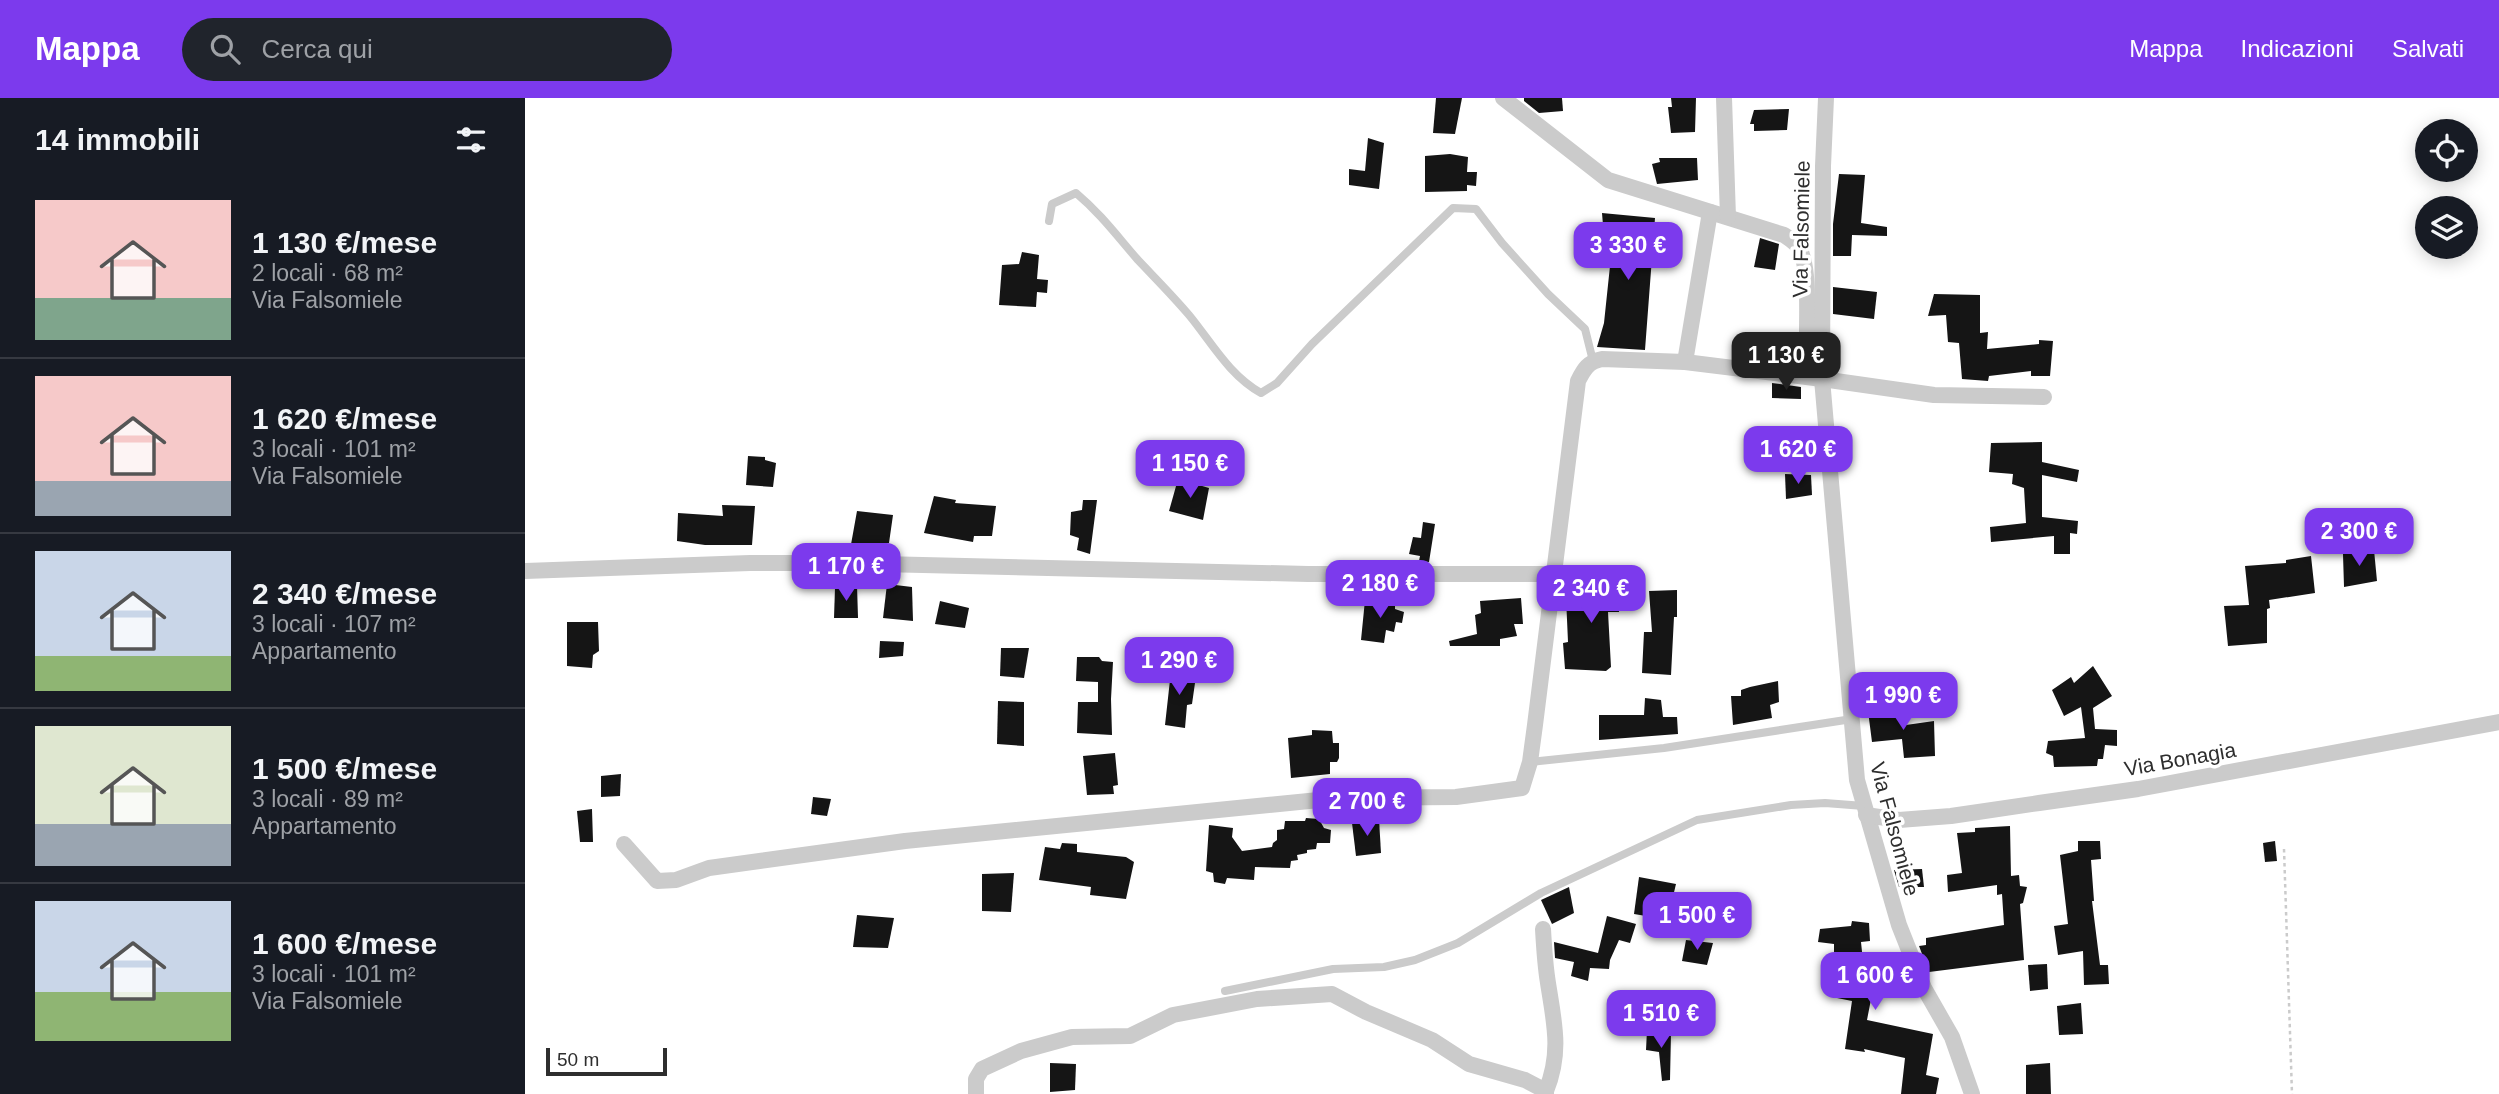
<!DOCTYPE html>
<html lang="it">
<head>
<meta charset="utf-8">
<style>
  body { margin:0; font-family:Helvetica,sans-serif; background:#20242c; color:#f1f3f6; height:100vh; display:flex; flex-direction:column; font-size:26px; white-space:nowrap }
  * { box-sizing:border-box; margin:0 }
  p { font-size:23px; color:#9ea1a6 }
  .icon { flex:none; width:38px; height:38px; fill:none; stroke:currentColor; stroke-width:2; stroke-linecap:round; stroke-linejoin:round }
  .map { position:relative; flex:1; overflow:hidden }
  .details { display:flex; flex-direction:column; background:#171b24; width:525px }
  .details>* { flex:none }
  .tools { position:absolute; left:1890px; top:21px; display:grid; gap:14px }
  .tools a { display:grid; place-items:center; width:63px; height:63px; border-radius:50%; background:#171b24; box-shadow:0 4px 18px #0003; font-size:35px }
  .scale { position:absolute; left:21px; bottom:18px; width:121px; box-sizing:border-box; padding-left:7px; border:4px solid #2e2e2e; border-top:0; font-size:19px; line-height:24px; white-space:nowrap; color:#2e2e2e; -webkit-text-stroke:5px #fff; paint-order:stroke }
  .price { position:absolute; translate:-50% -60px; padding:0 16px; border-radius:14px; background:#7c3aed; color:#fff; font-size:23px; line-height:46px; filter:drop-shadow(0 2px 4px #0008) }
  .price::after { content:''; position:absolute; left:50%; top:42px; width:21px; height:16px; margin-left:-10px; background:inherit; clip-path:polygon(0 0,100% 0,50% 100%) }
  .price.selected { background:#222; color:#fff }
  ul { padding:0; list-style:none }
  li { display:flex; align-items:center; gap:21px; height:175px; padding:0 35px }
  li+li { border-top:2px solid #363941 }
  li span { display:grid; place-items:center; flex:none; width:196px; height:140px; border-radius:0px; color:#555 }
  li>.icon { margin-inline-start:auto }
  span .icon { width:84px; height:84px; fill:#fffc; stroke-width:1 }
  li b { font-size:30px }
  h2 { display:flex; justify-content:space-between; align-items:center; height:84px; padding:0 35px; font-size:30px }
  header { display:flex; align-items:center; gap:42px; box-sizing:border-box; height:98px; padding:0 35px; background:#7c3aed; color:#fff }
  header strong { font-size:33px }
  nav { display:flex; gap:38px; margin-inline-start:auto; font-size:24px }
  .search { width:490px; height:63px; background:#20242c; display:flex; align-items:center; gap:18px; box-sizing:border-box; padding:0 24px; border-radius:38px; color:#9ea1a6; font-size:26px }
  main { display:flex; flex:1; min-height:0 }
  .map>svg:first-child { display:block }
  .building { fill:#151515 }
  .lines { fill:none; stroke-linecap:round; stroke-linejoin:round }
  .path { stroke:#cbcbcb; stroke-width:2.5; stroke-dasharray:3.5 3.5; stroke-linecap:butt }
  .lane { stroke:#cbcbcb; stroke-width:8 }
  .street { stroke:#cbcbcb; stroke-width:16 }
  .labels { text-anchor:middle; dominant-baseline:central; stroke-width:7; stroke-linejoin:round; paint-order:stroke }
  .street-label { font-size:21px; fill:#2e2e2e; stroke:#fff }
</style>
</head>
<body>
<header>
<strong>Mappa</strong>
<div class="search"><svg class="icon" aria-label="search" viewBox="0 0 24 24"><circle cx="10" cy="10" r="6"/><path d="M15 15l6 6"/></svg>Cerca qui</div>
<nav><a>Mappa</a><a>Indicazioni</a><a>Salvati</a></nav>
</header>
<main>
<section class="details">
<h2>14 immobili<svg class="icon" aria-label="filters" viewBox="0 0 24 24"><path d="M4 7h16M4 17h16"/><circle cx="9" cy="7" r="2"/><circle cx="15" cy="17" r="2"/></svg></h2>
<ul>
<li><span style="background:linear-gradient(#f6c9c9 70%,#7fa58c 0)"><svg class="icon" aria-label="home" viewBox="0 0 24 24"><path d="M3 11l9-7 9 7M6 9v11h12V9"/></svg></span><div><b>1 130 €/mese</b><p>2 locali · 68 m²</p><p>Via Falsomiele</p></div></li>
<li><span style="background:linear-gradient(#f6c9c9 75%,#9aa5b1 0)"><svg class="icon" aria-label="home" viewBox="0 0 24 24"><path d="M3 11l9-7 9 7M6 9v11h12V9"/></svg></span><div><b>1 620 €/mese</b><p>3 locali · 101 m²</p><p>Via Falsomiele</p></div></li>
<li><span style="background:linear-gradient(#c9d6e8 75%,#8fb573 0)"><svg class="icon" aria-label="home" viewBox="0 0 24 24"><path d="M3 11l9-7 9 7M6 9v11h12V9"/></svg></span><div><b>2 340 €/mese</b><p>3 locali · 107 m²</p><p>Appartamento</p></div></li>
<li><span style="background:linear-gradient(#dfe7d0 70%,#9aa5b1 0)"><svg class="icon" aria-label="home" viewBox="0 0 24 24"><path d="M3 11l9-7 9 7M6 9v11h12V9"/></svg></span><div><b>1 500 €/mese</b><p>3 locali · 89 m²</p><p>Appartamento</p></div></li>
<li><span style="background:linear-gradient(#c9d6e8 65%,#8fb573 0)"><svg class="icon" aria-label="home" viewBox="0 0 24 24"><path d="M3 11l9-7 9 7M6 9v11h12V9"/></svg></span><div><b>1 600 €/mese</b><p>3 locali · 101 m²</p><p>Via Falsomiele</p></div></li>
</ul>
</section>
<div class="map">
<svg width="1974" height="996" viewBox="0 0 1974 996">
  <rect width="100%" height="100%" fill="#fff"/>
  <g class="building">
    <path d="M911 0H937L930 36 908 35Z"/>
    <path d="M999 0H1037L1038 13 1014 15 999 3Z"/>
    <path d="M1146 0H1171L1170 34 1146 35 1143 9H1147Z"/>
    <path d="M1264 11 1262 32 1229 33V26H1225L1229 12Z"/>
    <path d="M843 40 859 45 854 91 824 87V71L840 73Z"/>
    <path d="M925 56 943 59 942 74H952L951 88 942 87V93L900 94V58Z"/>
    <path d="M1134 60H1172L1173 82 1132 86 1127 66 1135 64Z"/>
    <path d="M1314 76 1340 77 1336 125 1362 129V138L1327 137 1326 158H1308V126Z"/>
    <path d="M1077 115 1130 120 1120 252 1072 249 1079 225 1089 130 1078 127Z"/>
    <path d="M1235 140 1254 146 1250 172 1229 169Z"/>
    <path d="M497 154 514 157 512 181 523 182 522 195 512 194 511 209 474 207 477 167 494 166Z"/>
    <path d="M1308 189 1352 194 1349 221 1308 216Z"/>
    <path d="M1409 196 1455 197V235L1463 234 1462 251 1514 246V242L1528 243 1525 278H1506V273L1464 278 1463 283 1437 281 1434 245 1423 244 1421 217 1403 218Z"/>
    <path d="M1247 285 1276 289V301L1247 300Z"/>
    <path d="M1517 344V364L1554 372 1552 384 1517 377V419L1553 423 1552 436 1545 435V456H1529V438L1466 444 1465 429 1501 425 1499 390 1487 386 1488 376 1464 374 1466 345Z"/>
    <path d="M223 358 240 359V362L251 365 248 389 221 387Z"/>
    <path d="M1260 376 1286 377 1287 397 1261 401Z"/>
    <path d="M653 381 684 390 678 422 644 413Z"/>
    <path d="M409 398 431 402 430 405 471 408 467 438H449L448 444 399 435Z"/>
    <path d="M558 402H572L565 456 552 452 554 440 545 437 546 414 557 412Z"/>
    <path d="M197 407 230 408 227 447H180L152 443 153 415 198 418Z"/>
    <path d="M332 413 368 417 364 445H349L347 454 325 452Z"/>
    <path d="M898 424 910 426 904 464 894 463 895 458 884 456 888 439 896 440Z"/>
    <path d="M1849 452 1852 483 1819 489 1818 456Z"/>
    <path d="M1786 458 1790 495 1744 502 1745 510 1742 511V545L1703 548 1699 508 1724 507 1720 468 1761 465V462Z"/>
    <path d="M1058 479 1096 481V494H1093L1094 514H1083L1086 569 1081 573 1040 571 1038 545 1043 544 1041 499 1050 500 1049 495 1059 493Z"/>
    <path d="M362 486 387 489 388 523 358 520Z"/>
    <path d="M332 488 333 520H309L310 490Z"/>
    <path d="M1152 492V519H1149L1146 577 1117 575 1119 534H1127L1124 493Z"/>
    <path d="M996 500 998 526H989L992 538 975 541V548H925L924 543 952 536 950 517 956 515 955 503Z"/>
    <path d="M840 502 870 504V511L879 514 877 525 871 524 869 534 861 532 859 545 836 542Z"/>
    <path d="M415 503 444 510 440 530 410 526Z"/>
    <path d="M42 524H73L74 553 68 557 67 570 42 568Z"/>
    <path d="M355 543 379 544 378 558 354 560Z"/>
    <path d="M476 550H504L499 580 475 578Z"/>
    <path d="M552 559H574L577 563 588 564 586 601 587 637 552 635 553 604H573V584L551 583Z"/>
    <path d="M647 564H659L657 582 670 585 667 606 662 607 660 630 640 627Z"/>
    <path d="M1568 568 1587 598 1568 610 1570 631 1592 632V648L1580 647 1578 661H1573L1572 668 1529 669 1528 658 1521 655 1523 643 1560 640 1556 609 1539 618 1527 592 1546 579 1549 585Z"/>
    <path d="M1253 583 1254 604 1245 607 1247 620 1208 627 1206 598H1216V592L1225 589Z"/>
    <path d="M1120 600 1136 602 1138 619H1152L1153 636 1074 642V617H1119Z"/>
    <path d="M473 603 499 604V648L472 646Z"/>
    <path d="M1376 609 1381 627 1409 623 1410 658 1379 660 1377 641 1347 644 1343 613Z"/>
    <path d="M787 632 807 633 808 645H814V660L812 664H805V676L766 680 763 640 787 637Z"/>
    <path d="M590 655 593 687 588 688 589 696 562 697 558 658Z"/>
    <path d="M96 676 95 698 76 699V678Z"/>
    <path d="M288 699 306 701 302 718 286 716Z"/>
    <path d="M67 711 68 744H55L52 713Z"/>
    <path d="M781 720 794 721 799 730 806 732 805 745H792L791 751 782 752V755L772 757 773 762 766 763 765 770 730 769 729 782 702 780 700 786 689 784 688 775 681 773 684 727 708 730 707 739 717 753 747 749 748 745 752 742V732L759 731 760 723H780Z"/>
    <path d="M854 721 856 755 831 758 827 725Z"/>
    <path d="M1485 728 1486 778 1494 777 1495 788 1502 789 1498 805 1495 806 1499 862 1404 874 1394 848 1401 847V840L1479 827 1477 796 1472 797V787L1423 794 1422 777 1437 775 1432 735 1450 734V730Z"/>
    <path d="M1553 743H1575L1576 761 1566 762 1569 803H1567L1575 867H1583L1584 886 1559 887 1558 853 1533 857 1529 828 1543 826 1535 757 1553 753Z"/>
    <path d="M1750 743 1752 763 1740 764 1738 745Z"/>
    <path d="M537 745 552 746V754L601 759 609 764 601 801 565 797 566 789 514 782 520 749 535 751Z"/>
    <path d="M1397 771 1399 789H1374L1369 772Z"/>
    <path d="M489 775 486 814 457 813V776Z"/>
    <path d="M1114 779 1151 786 1144 815 1139 821 1109 816Z"/>
    <path d="M1044 789 1049 815 1027 826 1016 802Z"/>
    <path d="M332 817 369 820 363 850 328 849Z"/>
    <path d="M1082 818 1111 826 1105 845 1094 842 1085 862 1084 871 1065 870 1063 883 1046 878 1049 864 1030 860 1029 844 1073 855Z"/>
    <path d="M1327 823 1344 825 1345 843 1336 844 1339 873 1348 874 1356 885 1348 891 1342 922 1408 936 1401 977 1414 980 1411 996H1376L1380 960 1339 951 1340 954 1320 951 1327 903 1307 899 1302 893 1322 857 1309 860V846L1293 844 1295 831 1326 828Z"/>
    <path d="M1161 842 1188 845 1182 867 1157 863Z"/>
    <path d="M1522 866 1523 891 1505 893 1503 867Z"/>
    <path d="M1556 905 1558 936 1534 937 1532 908Z"/>
    <path d="M1122 932 1146 935 1145 982 1137 983 1134 954 1121 952Z"/>
    <path d="M525 965 551 966 550 992 525 994Z"/>
    <path d="M1525 965 1526 996H1501V967Z"/>
  </g>
  <g class="lines">
    <path class="path" d="M1759 751 1767 996"/>
    <g class="lane">
      <path d="M524 123 527 106 551 95C576 116 592 138 613 162 630 180 648 198 664 217 687 245 704 277 736 295L752 285 787 246 928 110 951 111 977 145 1023 196 1060 231 1068 263"/>
      <path d="M1005 664 1139 650 1327 621"/>
      <path d="M700 893 808 871 859 869 890 862 933 845 1016 795 1172 722 1266 707 1300 705 1339 708"/>
    </g>
    <g class="street">
      <path d="M978 0 1083 82 1259 137C1265 141 1272 145 1275 152 1284 169 1282 214 1282 235L1296 244"/>
      <path d="M1199 0 1203 119"/>
      <path d="M1301 0 1298 68 1297 281 1332 682 1374 827 1399 890 1427 939 1447 996"/>
      <path d="M1160 264 1185 114"/>
      <path d="M0 473 225 465H313L783 476H1031"/>
      <path d="M1341 717 1374 722 1426 718 1514 705 1613 691 1974 624"/>
      <path d="M99 746 132 783 151 782 184 770 380 743 814 700 931 699 997 690 1005 664 1010 627 1053 283C1059 271 1063 264 1077 261L1160 264 1297 281 1409 297 1519 299"/>
      <path d="M1018 831C1019 849 1020 867 1023 885 1029 924 1037 954 1021 993"/>
      <path d="M451 996V981L457 971 496 953 547 939 605 938 648 917 732 901 807 896 841 914 907 942 944 966 1000 982 1021 993V996"/>
    </g>
  </g>
  <g class="labels">
    <g class="street-label">
      <text transform="translate(1276 131) rotate(-89)">Via Falsomiele</text>
      <text transform="translate(1655 661) rotate(-10)">Via Bonagia</text>
      <text transform="translate(1370 731) rotate(75)">Via Falsomiele</text>
    </g>
  </g>
</svg>
<div class="tools">
<a><svg class="icon" aria-label="locate" viewBox="0 0 24 24"><circle cx="12" cy="12" r="6"/><path d="M12 2v4M12 18v4M2 12h4M18 12h4"/></svg></a>
<a><svg class="icon" aria-label="layers" viewBox="0 0 24 24"><path d="M12 4l9 5-9 5-9-5zM3 14l9 5 9-5"/></svg></a>
</div>
<div class="scale">50 m</div>
<b class="price" style="left:1103px;top:184px">3 330 €</b>
<b class="price selected" style="left:1261px;top:294px">1 130 €</b>
<b class="price" style="left:1273px;top:388px">1 620 €</b>
<b class="price" style="left:665px;top:402px">1 150 €</b>
<b class="price" style="left:1834px;top:470px">2 300 €</b>
<b class="price" style="left:321px;top:505px">1 170 €</b>
<b class="price" style="left:855px;top:522px">2 180 €</b>
<b class="price" style="left:1066px;top:527px">2 340 €</b>
<b class="price" style="left:654px;top:599px">1 290 €</b>
<b class="price" style="left:1378px;top:634px">1 990 €</b>
<b class="price" style="left:842px;top:740px">2 700 €</b>
<b class="price" style="left:1172px;top:854px">1 500 €</b>
<b class="price" style="left:1350px;top:914px">1 600 €</b>
<b class="price" style="left:1136px;top:952px">1 510 €</b>
</div>
</main>
</body>
</html>
